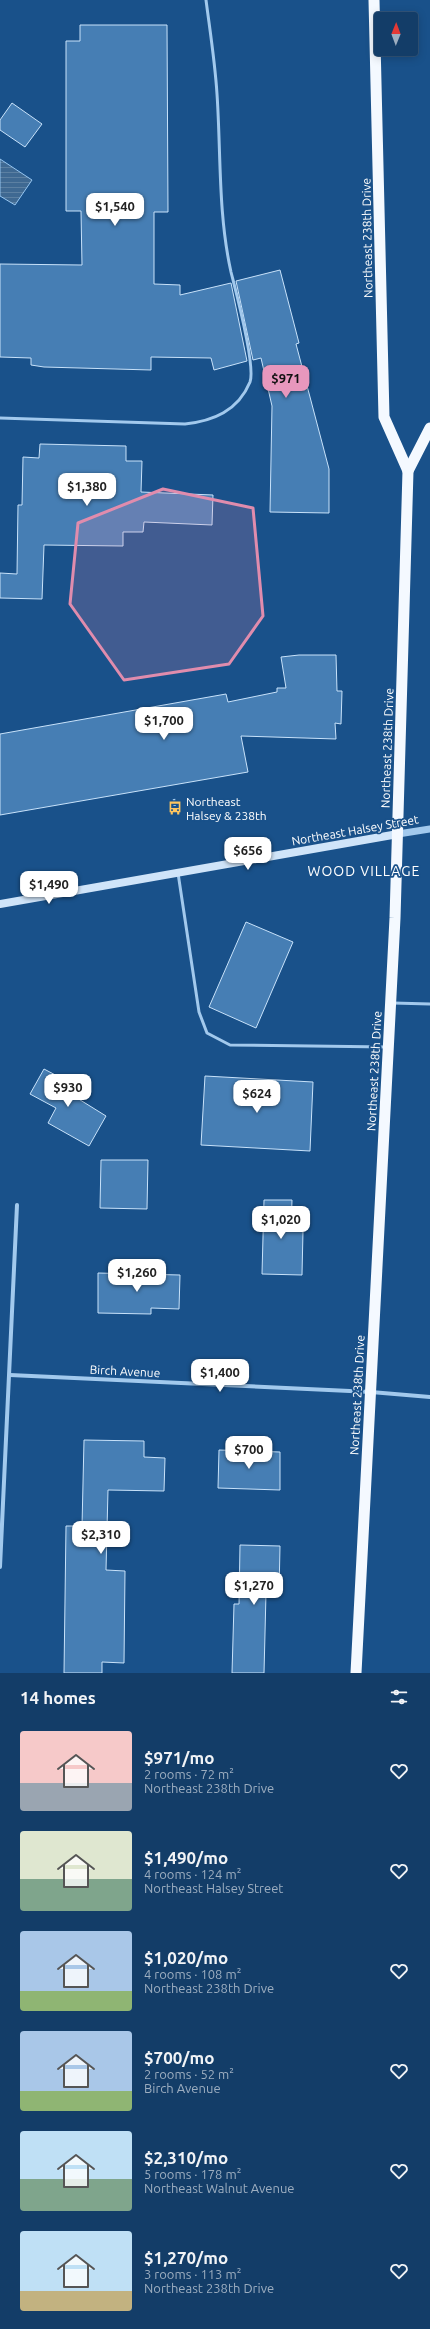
<!DOCTYPE html>
<html lang="en">
<head>
<meta charset="utf-8">
<style>
  body { margin:0; font-family:Ubuntu,sans-serif; background:#1c446e; color:#f1f3f6; height:100vh; display:flex; flex-direction:column; font-size:15px; white-space:nowrap }
  * { box-sizing:border-box; margin:0 }
  p { font-size:13px; color:#9daec0 }
  .icon { flex:none; width:22px; height:22px; fill:none; stroke:currentColor; stroke-width:2; stroke-linecap:round; stroke-linejoin:round }
  .map { position:relative; height:1673px; overflow:hidden }
  .panel { display:flex; flex-direction:column; background:#133d68; flex:1 }
  .panel>* { flex:none }
  .needle { width:26px; rotate:1deg }
  .fabs { position:absolute; left:374px; top:12px; display:grid; gap:8px }
  .fabs a { display:grid; place-items:center; width:44px; height:44px; border-radius:4px; background:#133d68; box-shadow:0 2px 10px #0003,0 0 0 1px #32567c; font-size:20px }
  .price { position:absolute; translate:-50% -34px; padding:0 9px; border-radius:8px; background:#fff; color:#222; font-size:13px; line-height:26px; filter:drop-shadow(0 1px 2px #0008) }
  .price::after { content:''; position:absolute; left:50%; top:24px; width:12px; height:9px; margin-left:-6px; background:inherit; clip-path:polygon(0 0,100% 0,50% 100%) }
  .price.selected { background:#e797bd; color:#111 }
  ul { padding:0; list-style:none }
  li { display:flex; align-items:center; gap:12px; height:100px; padding:0 20px }
  li span { display:grid; place-items:center; flex:none; width:112px; height:80px; border-radius:4px; color:#555 }
  li>.icon { margin-inline-start:auto }
  span .icon { width:48px; height:48px; fill:#fffc; stroke-width:1 }
  li b { font-size:17px }
  h2 { display:flex; justify-content:space-between; align-items:center; height:48px; padding:0 20px; font-size:17px }
  .map>svg:first-child { display:block }
  .water { fill:url(#water-rules); stroke:#95c5f0 }
  .building { fill:#467eb4; stroke:#c8e2fa }
  .lines { fill:none; stroke-linecap:round; stroke-linejoin:round }
  .path { stroke:#a2c9ed; stroke-width:2.5; stroke-dasharray:2 3; stroke-linecap:butt }
  .service { stroke:#a2c9ed; stroke-width:3 }
  .minor { stroke:#a2c9ed; stroke-width:4 }
  .tertiary { stroke:#a2c9ed; stroke-width:7 }
  .secondary { stroke:#cfe4f9; stroke-width:8 }
  .trunk { stroke:#f4f9ff; stroke-width:11 }
  .marked { fill:#e08cad; fill-opacity:0.2; stroke:#e08cad; stroke-width:3; stroke-linejoin:round }
  .labels { text-anchor:middle; dominant-baseline:central; stroke-width:3.5; stroke-linejoin:round; paint-order:stroke }
  .street-label { font-size:12px; fill:#fff; stroke:#19518a }
  .poi-label { font-size:12px; fill:#fff; stroke:#19518a; text-anchor:start }
  .quarter-label { font-size:14px; letter-spacing:1px; fill:#fff; stroke:#19518a }
</style>
</head>
<body>
<div class="map">
<svg width="430" height="1673" viewBox="0 0 430 1673">
  <defs>
    <pattern id="water-rules" width="6" height="5" patternUnits="userSpaceOnUse"><rect width="6" height="5" fill="#3f6992"/><path d="M0 2.5h6" fill="none" stroke="#5c80a2"/></pattern>
  </defs>
  <rect width="100%" height="100%" fill="#19518a"/>
  <path class="water" d="M0 159 32 180 15 205 0 196Z"/>
  <g class="building">
    <path d="M80 25H167L168 212H154V284L180 285V295L231 283 247 361 214 370 211 358 151 357V370L44 367 31 365V358L0 357V264L82 265 81 211H66V41H80Z"/>
    <path d="M12 103 42 124 25 147 0 130V120Z"/>
    <path d="M280 270 299 343 296 344 329 469V513L270 512 272 406 261 358 253 360 236 281Z"/>
    <path d="M40 444 126 446V461H142L141 492 213 495 212 525 144 522 143 532H123V546L44 545 42 599 0 598V573L17 574 18 505H22L23 457 39 458Z"/>
    <path d="M299 655H336L337 691H342L341 724 335 723 336 739 241 736 248 772 0 815V734L226 694 228 702 277 692V688H286L281 657Z"/>
    <path d="M246 922 293 942 256 1028 209 1007Z"/>
    <path d="M44 1069 82 1089 77 1098 106 1116 89 1146 48 1123 56 1108 30 1094Z"/>
    <path d="M205 1076 313 1082 310 1151 201 1145Z"/>
    <path d="M101 1160H148L147 1209 100 1208Z"/>
    <path d="M264 1200H292L291 1231H303L302 1275 262 1274Z"/>
    <path d="M98 1273 180 1275 179 1309 151 1308V1314L98 1313Z"/>
    <path d="M84 1440 144 1441V1457L165 1458 164 1491 108 1490 106 1570 125 1571 124 1663 102 1662V1673H64L66 1526H82Z"/>
    <path d="M219 1450 280 1452V1490L218 1488Z"/>
    <path d="M240 1545 280 1546 279 1593H266L264 1673H232L234 1604H239Z"/>
  </g>
  <g class="lines">
    <path class="path" d="M174 799 175 808"/>
    <g class="service">
      <path d="M0 418 185 424C213 421 238 411 250 382 256 366 236 292 231 272 218 214 221 153 217 94 215 62 210 31 206 0"/>
      <path d="M178 873 199 1012 207 1033 230 1045 387 1047"/>
      <path d="M393 1003 430 1004"/>
    </g>
    <g class="minor">
      <path d="M10 1375 371 1392 430 1397"/>
      <path d="M0 1567 17 1205"/>
    </g>
    <path class="tertiary" d="M398 834 430 829"/>
    <path class="secondary" d="M0 904 398 834"/>
    <g class="trunk">
      <path d="M374 0 384 417 408 471"/>
      <path d="M356 1673 395 918 408 471 430 428"/>
    </g>
  </g>
  <path class="marked" d="M163 489 253 508 263 616 229 664 124 680 70 604 78 523Z"/>
  <defs>
    <g id="bus-bare" transform="scale(1.08)"><path d="M-5-6H5V4H4V6H2V4H-2V6H-4V4H-5ZM-3.5-4V0h7V-4ZM-3.5 1.2v1.5H-2V1.2ZM2 1.2v1.5H3.5V1.2Z" fill="#ffc65f" stroke="#19518a" stroke-width="2.5" paint-order="stroke"/></g>
  </defs>
  <g fill-rule="evenodd">
    <use href="#bus-bare" x="175" y="808"/>
  </g>
  <g class="labels">
    <g class="street-label">
      <text transform="translate(367 238) rotate(-91)">Northeast 238th Drive</text>
      <text transform="translate(387 748) rotate(-88)">Northeast 238th Drive</text>
      <text transform="translate(355 830) rotate(-10)">Northeast Halsey Street</text>
      <text transform="translate(374 1071) rotate(-87)">Northeast 238th Drive</text>
      <text transform="translate(125 1371) rotate(3)">Birch Avenue</text>
      <text transform="translate(357 1395) rotate(-87)">Northeast 238th Drive</text>
    </g>
    <g class="poi-label">
      <text x="186" y="801">Northeast<tspan x="186" dy="14">Halsey &amp; 238th</tspan></text>
    </g>
    <g class="quarter-label">
      <text x="364" y="871">WOOD VILLAGE</text>
    </g>
  </g>
</svg>
<div class="fabs">
<a><svg class="needle" viewBox="-14 -14 28 28"><path d="M0-13l5 13h-10z" fill="#e53935"/><path d="M0 13l5-13h-10z" fill="#9daec0"/></svg></a>
</div>
<b class="price" style="left:115px;top:227px">$1,540</b>
<b class="price selected" style="left:286px;top:399px">$971</b>
<b class="price" style="left:87px;top:507px">$1,380</b>
<b class="price" style="left:164px;top:741px">$1,700</b>
<b class="price" style="left:248px;top:871px">$656</b>
<b class="price" style="left:49px;top:905px">$1,490</b>
<b class="price" style="left:68px;top:1108px">$930</b>
<b class="price" style="left:257px;top:1114px">$624</b>
<b class="price" style="left:281px;top:1240px">$1,020</b>
<b class="price" style="left:137px;top:1293px">$1,260</b>
<b class="price" style="left:220px;top:1393px">$1,400</b>
<b class="price" style="left:249px;top:1470px">$700</b>
<b class="price" style="left:101px;top:1555px">$2,310</b>
<b class="price" style="left:254px;top:1606px">$1,270</b>
</div>
<section class="panel">
<h2>14 homes<svg class="icon" aria-label="filters" viewBox="0 0 24 24"><path d="M4 7h16M4 17h16"/><circle cx="9" cy="7" r="2"/><circle cx="15" cy="17" r="2"/></svg></h2>
<ul>
<li><span style="background:linear-gradient(#f6c9c9 65%,#9aa5b1 0)"><svg class="icon" aria-label="home" viewBox="0 0 24 24"><path d="M3 11l9-7 9 7M6 9v11h12V9"/></svg></span><div><b>$971/mo</b><p>2 rooms · 72 m²</p><p>Northeast 238th Drive</p></div><svg class="icon" aria-label="heart" viewBox="0 0 24 24"><path d="M12 20l-8-8c-3-5 5-10 8-4 3-6 11-1 8 4z"/></svg></li>
<li><span style="background:linear-gradient(#dfe7d0 60%,#7fa58c 0)"><svg class="icon" aria-label="home" viewBox="0 0 24 24"><path d="M3 11l9-7 9 7M6 9v11h12V9"/></svg></span><div><b>$1,490/mo</b><p>4 rooms · 124 m²</p><p>Northeast Halsey Street</p></div><svg class="icon" aria-label="heart" viewBox="0 0 24 24"><path d="M12 20l-8-8c-3-5 5-10 8-4 3-6 11-1 8 4z"/></svg></li>
<li><span style="background:linear-gradient(#a9c7e8 75%,#8fb573 0)"><svg class="icon" aria-label="home" viewBox="0 0 24 24"><path d="M3 11l9-7 9 7M6 9v11h12V9"/></svg></span><div><b>$1,020/mo</b><p>4 rooms · 108 m²</p><p>Northeast 238th Drive</p></div><svg class="icon" aria-label="heart" viewBox="0 0 24 24"><path d="M12 20l-8-8c-3-5 5-10 8-4 3-6 11-1 8 4z"/></svg></li>
<li><span style="background:linear-gradient(#a9c7e8 75%,#8fb573 0)"><svg class="icon" aria-label="home" viewBox="0 0 24 24"><path d="M3 11l9-7 9 7M6 9v11h12V9"/></svg></span><div><b>$700/mo</b><p>2 rooms · 52 m²</p><p>Birch Avenue</p></div><svg class="icon" aria-label="heart" viewBox="0 0 24 24"><path d="M12 20l-8-8c-3-5 5-10 8-4 3-6 11-1 8 4z"/></svg></li>
<li><span style="background:linear-gradient(#bfe0f5 60%,#7fa58c 0)"><svg class="icon" aria-label="home" viewBox="0 0 24 24"><path d="M3 11l9-7 9 7M6 9v11h12V9"/></svg></span><div><b>$2,310/mo</b><p>5 rooms · 178 m²</p><p>Northeast Walnut Avenue</p></div><svg class="icon" aria-label="heart" viewBox="0 0 24 24"><path d="M12 20l-8-8c-3-5 5-10 8-4 3-6 11-1 8 4z"/></svg></li>
<li><span style="background:linear-gradient(#bfe0f5 75%,#c2b280 0)"><svg class="icon" aria-label="home" viewBox="0 0 24 24"><path d="M3 11l9-7 9 7M6 9v11h12V9"/></svg></span><div><b>$1,270/mo</b><p>3 rooms · 113 m²</p><p>Northeast 238th Drive</p></div><svg class="icon" aria-label="heart" viewBox="0 0 24 24"><path d="M12 20l-8-8c-3-5 5-10 8-4 3-6 11-1 8 4z"/></svg></li>
</ul>
</section>
</body>
</html>
